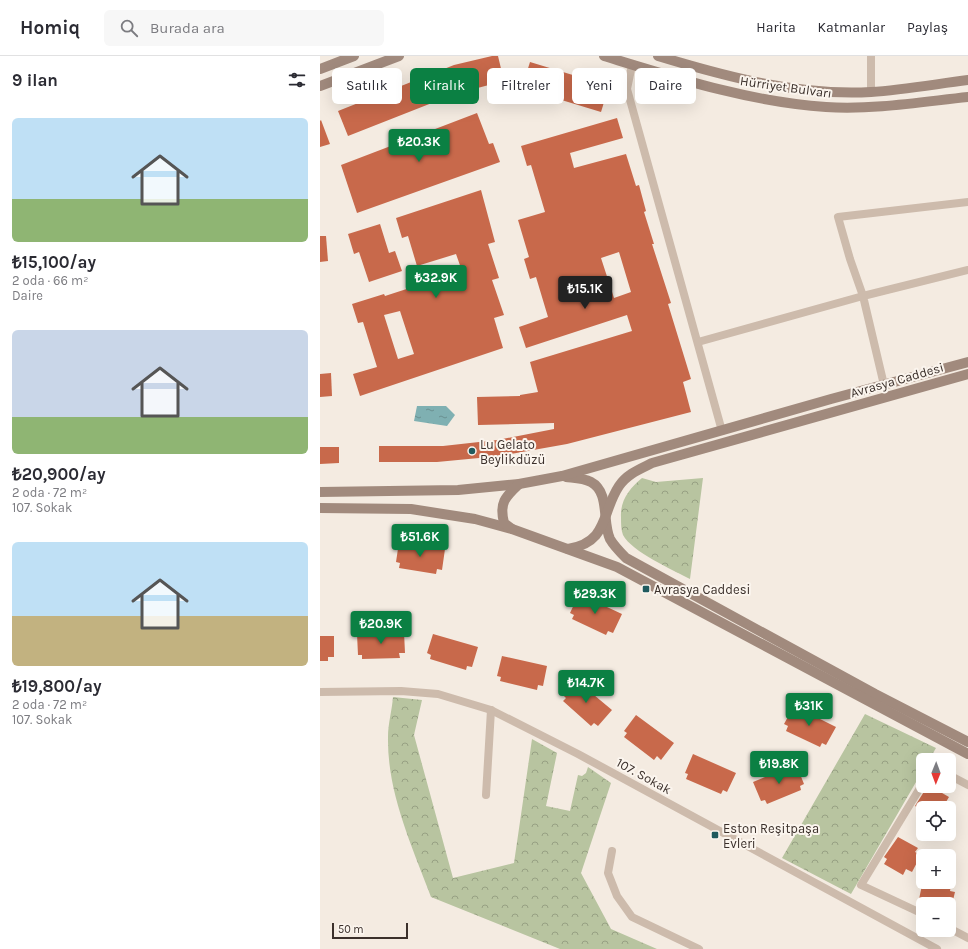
<!DOCTYPE html>
<html lang="tr">
<head>
<meta charset="utf-8">
<style>
  body { margin:0; font-family:Karla,sans-serif; background:#f7f7f7; color:#2b2b33; height:100vh; display:flex; flex-direction:column; font-size:15px; white-space:nowrap }
  * { box-sizing:border-box; margin:0 }
  p { font-size:13px; color:#7c7c81 }
  .icon { flex:none; width:22px; height:22px; fill:none; stroke:currentColor; stroke-width:2; stroke-linecap:round; stroke-linejoin:round }
  .map { position:relative; flex:1; overflow:hidden }
  .details { display:flex; flex-direction:column; background:#fff; width:320px }
  .details>* { flex:none }
  .guide { position:absolute; left:12px; top:12px; width:380px; height:36px; display:flex; gap:8px }
  .needle { width:26px; rotate:181deg }
  .buttons { position:absolute; left:596px; top:697px; display:grid; gap:8px }
  .buttons a { display:grid; place-items:center; width:40px; height:40px; border-radius:6px; background:#fff; box-shadow:0 4px 16px #0002; font-size:20px }
  .scale { position:absolute; left:12px; bottom:10px; width:76px; box-sizing:border-box; padding-left:4px; border:2px solid #3b302b; border-top:0; font-size:11px; line-height:14px; white-space:nowrap; color:#3b302b; -webkit-text-stroke:3px #fbf5ee; paint-order:stroke }
  .price { position:absolute; translate:-50% -34px; padding:0 9px; border-radius:4px; background:#0b8043; color:#fff; font-size:13px; line-height:26px; filter:drop-shadow(0 1px 2px #0008) }
  .price::after { content:''; position:absolute; left:50%; top:24px; width:12px; height:9px; margin-left:-6px; background:inherit; clip-path:polygon(0 0,100% 0,50% 100%) }
  .price.selected { background:#222; color:#fff }
  ul { padding:0; list-style:none }
  li { display:grid; align-content:center; gap:8px; height:212px; padding:0 12px }
  li span { display:grid; place-items:center; height:124px; border-radius:6px; color:#555 }
  li>.icon { margin-inline-start:auto }
  span .icon { width:72px; height:72px; fill:#fffc; stroke-width:1 }
  li b { font-size:17px }
  h2 { display:flex; justify-content:space-between; align-items:center; height:48px; padding:0 12px; font-size:17px }
  .chip { padding:0 14px; border-radius:6px; background:#fff; box-shadow:0 4px 16px #0002; font-size:14px; line-height:36px }
  .chip.selected { background:#0b8043; color:#fff }
  header { display:flex; align-items:center; gap:24px; box-sizing:border-box; height:56px; padding:0 20px; background:#fff; border-bottom:1px solid #e1e1e2 }
  header strong { font-size:19px }
  nav { display:flex; gap:22px; margin-inline-start:auto; font-size:14px }
  .search { width:280px; height:36px; background:#f7f7f7; display:flex; align-items:center; gap:10px; box-sizing:border-box; padding:0 14px; border-radius:6px; color:#7c7c81; font-size:15px }
  main { display:flex; flex:1; min-height:0 }
  .map>svg:first-child { display:block }
  .forest { fill:url(#forest-crowns) }
  .water { fill:url(#water-ripples) }
  .building { fill:#c8694b; fill-rule:evenodd }
  .lines { fill:none; stroke-linecap:round; stroke-linejoin:round }
  .street { stroke:#cdbbac; stroke-width:8 }
  .secondary { stroke:#a18a7d; stroke-width:10 }
  .poi-dot { fill:#1f5a5e; stroke:#fbf5ee; stroke-width:1.5 }
  .labels { text-anchor:middle; dominant-baseline:central; stroke-width:4; stroke-linejoin:round; paint-order:stroke }
  .street-label { font-size:13px; fill:#3b302b; stroke:#fbf5ee }
  .poi-label { font-size:13px; fill:#3b302b; stroke:#fbf5ee; text-anchor:start }
</style>
</head>
<body>
<header>
<strong>Homiq</strong>
<div class="search"><svg class="icon" aria-label="search" viewBox="0 0 24 24"><circle cx="10" cy="10" r="6"/><path d="M15 15l6 6"/></svg>Burada ara</div>
<nav><a>Harita</a><a>Katmanlar</a><a>Paylaş</a></nav>
</header>
<main>
<section class="details">
<h2>9 ilan<svg class="icon" aria-label="filters" viewBox="0 0 24 24"><path d="M4 7h16M4 17h16"/><circle cx="9" cy="7" r="2"/><circle cx="15" cy="17" r="2"/></svg></h2>
<ul>
<li><span style="background:linear-gradient(#bfe0f5 65%,#8fb573 0)"><svg class="icon" aria-label="home" viewBox="0 0 24 24"><path d="M3 11l9-7 9 7M6 9v11h12V9"/></svg></span><div><b>₺15,100/ay</b><p>2 oda · 66 m²</p><p>Daire</p></div></li>
<li><span style="background:linear-gradient(#c9d6e8 70%,#8fb573 0)"><svg class="icon" aria-label="home" viewBox="0 0 24 24"><path d="M3 11l9-7 9 7M6 9v11h12V9"/></svg></span><div><b>₺20,900/ay</b><p>2 oda · 72 m²</p><p>107. Sokak</p></div></li>
<li><span style="background:linear-gradient(#bfe0f5 60%,#c2b280 0)"><svg class="icon" aria-label="home" viewBox="0 0 24 24"><path d="M3 11l9-7 9 7M6 9v11h12V9"/></svg></span><div><b>₺19,800/ay</b><p>2 oda · 72 m²</p><p>107. Sokak</p></div></li>
</ul>
</section>
<div class="map">
<svg width="648" height="893" viewBox="0 0 648 893">
  <defs>
    <pattern id="forest-crowns" width="20" height="18" patternUnits="userSpaceOnUse"><rect width="20" height="18" fill="#b8c4a0"/><path d="M2 6a3 3 0 1 1 6 0M12 15a3 3 0 1 1 6 0" fill="none" stroke="#97a083"/></pattern>
    <pattern id="water-ripples" width="26" height="14" patternUnits="userSpaceOnUse"><rect width="26" height="14" fill="#7fb0b2"/><path d="M2 4q2-2 4 0t4 0M15 11q2-2 4 0t4 0" fill="none" stroke="#699091"/></pattern>
  </defs>
  <rect width="100%" height="100%" fill="#f4ebe1"/>
  <g class="forest">
    <path d="M322 422 336 426 383 422 370 523C353 514 312 496 303 479 301 474 301 467 301 461 300 444 310 432 322 422Z"/>
    <path d="M73 641 102 644 94 679 133 822 194 807 212 683 237 697 226 750 250 755 258 719 262 720 266 717 268 711 291 727 261 817 291 873 337 893H240L111 841C92 790 67 737 68 681 68 668 72 654 73 641Z"/>
    <path d="M545 658 616 692 609 704H603V714L531 838 462 802Z"/>
  </g>
  <path class="water" d="M97 350H126L135 359 127 370 94 365Z"/>
  <g class="building">
    <path d="M172 0H178L184 25 150 34V32L28 80 18 55 134 9Z"/>
    <path d="M210 6 289 30 281 56 202 32Z"/>
    <path d="M157 57 169 88 173 87 180 106 37 157 21 109Z"/>
    <path d="M297 62 303 82 250 97 254 112 306 98 316 130 319 129 326 155 324 156 334 188H332L351 247 348 248 371 323 363 326 371 356 247 388 180 400 117 406H59V390H123L177 384 234 373V367L158 369 157 341 200 340V339L218 336 210 306 312 275 307 259 206 292 199 271 228 261 216 221 210 223 204 203 209 201 198 164 225 156 211 109 207 110 201 90ZM299 196 311 236 294 242 281 202Z"/>
    <path d="M1 64 10 88 0 91V65Z"/>
    <path d="M161 134 175 186 168 188 179 222 172 224 184 259 174 262 183 292 40 340 33 318 57 311 43 266 38 267 32 248 64 238 65 240 142 215 136 198 97 210 88 180 82 182 76 162ZM80 255 94 298 78 303 64 259Z"/>
    <path d="M60 168 69 197 75 195 82 215 49 226 39 196 34 198 28 178Z"/>
    <path d="M0 180H6L8 205 0 206Z"/>
    <path d="M11 317 12 340 0 341V318Z"/>
    <path d="M0 391H19V407L0 408Z"/>
    <path d="M79 486 125 493 122 514 117 513 116 518 79 512 80 507 76 506Z"/>
    <path d="M259 538 302 558 293 577 288 575 286 579 252 563 254 559 250 557Z"/>
    <path d="M84 576 85 597H79L80 602 42 603V599H38L37 578Z"/>
    <path d="M113 578 158 591 152 611 147 610 146 614 110 603 111 599 107 597Z"/>
    <path d="M0 580H14V601H8V605H0Z"/>
    <path d="M182 600 227 610 223 630 218 629 217 634 180 625 181 621 177 620Z"/>
    <path d="M256 624 292 654 278 670 274 667 271 670 243 645 246 642 243 639Z"/>
    <path d="M474 650 516 671 506 689 502 687 500 691 466 675 468 670 464 668Z"/>
    <path d="M316 659 354 687 341 704 337 700 334 704 304 681 307 677 304 675Z"/>
    <path d="M373 698 416 717 407 736 403 734 401 738 366 723 368 718 365 717Z"/>
    <path d="M476 708 484 728 480 730 481 734 447 748 445 744 441 745 433 726Z"/>
    <path d="M610 730 629 741 626 746 635 752H599L595 750 605 734 607 735Z"/>
    <path d="M578 781 598 792 595 796 601 799 592 816 586 813 583 819 564 808 567 803 564 801Z"/>
    <path d="M609 826 631 829 630 835 635 836 632 848H598L602 829 608 830Z"/>
  </g>
  <g class="lines">
    <g class="street">
      <path d="M551 0V36"/>
      <path d="M312 9 307 33 402 375"/>
      <path d="M378 286 543 240 530 203 518 161 648 146"/>
      <path d="M564 329 543 240 648 214"/>
      <path d="M0 636 81 635 118 638 171 654 258 698 617 893"/>
      <path d="M629 719 648 729"/>
      <path d="M603 727 541 829 603 858"/>
      <path d="M166 739 171 654"/>
      <path d="M292 795 288 817 297 840 312 861 379 893"/>
      <path d="M629 872 648 882"/>
    </g>
    <g class="secondary">
      <path d="M284 0C356 22 430 46 506 51 553 54 601 46 648 41"/>
      <path d="M338 0C407 21 478 40 551 36 583 34 616 28 648 24"/>
      <path d="M0 13 34 0"/>
      <path d="M0 30 79 0"/>
      <path d="M246 421C254 422 263 422 271 426 290 436 282 466 290 483 294 490 300 496 306 502L555 638 648 686"/>
      <path d="M0 436 138 434 199 428 242 420 511 343 648 306"/>
      <path d="M0 452 91 453 155 463 192 473 297 511 648 698"/>
      <path d="M192 473 184 467C179 447 185 441 199 428"/>
      <path d="M248 493C289 486 281 457 299 430 307 418 320 413 332 407L648 318"/>
    </g>
  </g>
  <g class="poi-dot">
    <circle cx="152" cy="395" r="4"/>
    <rect x="322" y="529" width="8" height="8" rx="2"/>
    <rect x="391" y="775" width="8" height="8" rx="2"/>
  </g>
  <g class="labels">
    <g class="street-label">
      <text transform="translate(466 31) rotate(8)">Hürriyet Bulvarı</text>
      <text transform="translate(577 324) rotate(-16)">Avrasya Caddesi</text>
      <text transform="translate(324 720) rotate(29)">107. Sokak</text>
    </g>
    <g class="poi-label">
      <text x="160" y="388">Lu Gelato<tspan x="160" dy="15">Beylikdüzü</tspan></text>
      <text x="334" y="533">Avrasya Caddesi</text>
      <text x="403" y="772">Eston Reşitpaşa<tspan x="403" dy="15">Evleri</tspan></text>
    </g>
  </g>
</svg>
<div class="buttons">
<a><svg class="needle" viewBox="-14 -14 28 28"><path d="M0-13l5 13h-10z" fill="#e53935"/><path d="M0 13l5-13h-10z" fill="#7c7c81"/></svg></a>
<a><svg class="icon" aria-label="locate" viewBox="0 0 24 24"><circle cx="12" cy="12" r="6"/><path d="M12 2v4M12 18v4M2 12h4M18 12h4"/></svg></a>
<a>+</a>
<a>−</a>
</div>
<div class="scale">50 m</div>
<b class="price" style="left:99px;top:107px">₺20.3K</b>
<b class="price" style="left:116px;top:243px">₺32.9K</b>
<b class="price selected" style="left:265px;top:254px">₺15.1K</b>
<b class="price" style="left:100px;top:502px">₺51.6K</b>
<b class="price" style="left:275px;top:559px">₺29.3K</b>
<b class="price" style="left:61px;top:589px">₺20.9K</b>
<b class="price" style="left:266px;top:648px">₺14.7K</b>
<b class="price" style="left:489px;top:671px">₺31K</b>
<b class="price" style="left:459px;top:729px">₺19.8K</b>
<div class="guide">
<a class="chip">Satılık</a>
<a class="chip selected">Kiralık</a>
<a class="chip">Filtreler</a>
<a class="chip">Yeni</a>
<a class="chip">Daire</a>
</div>
</div>
</main>
</body>
</html>
